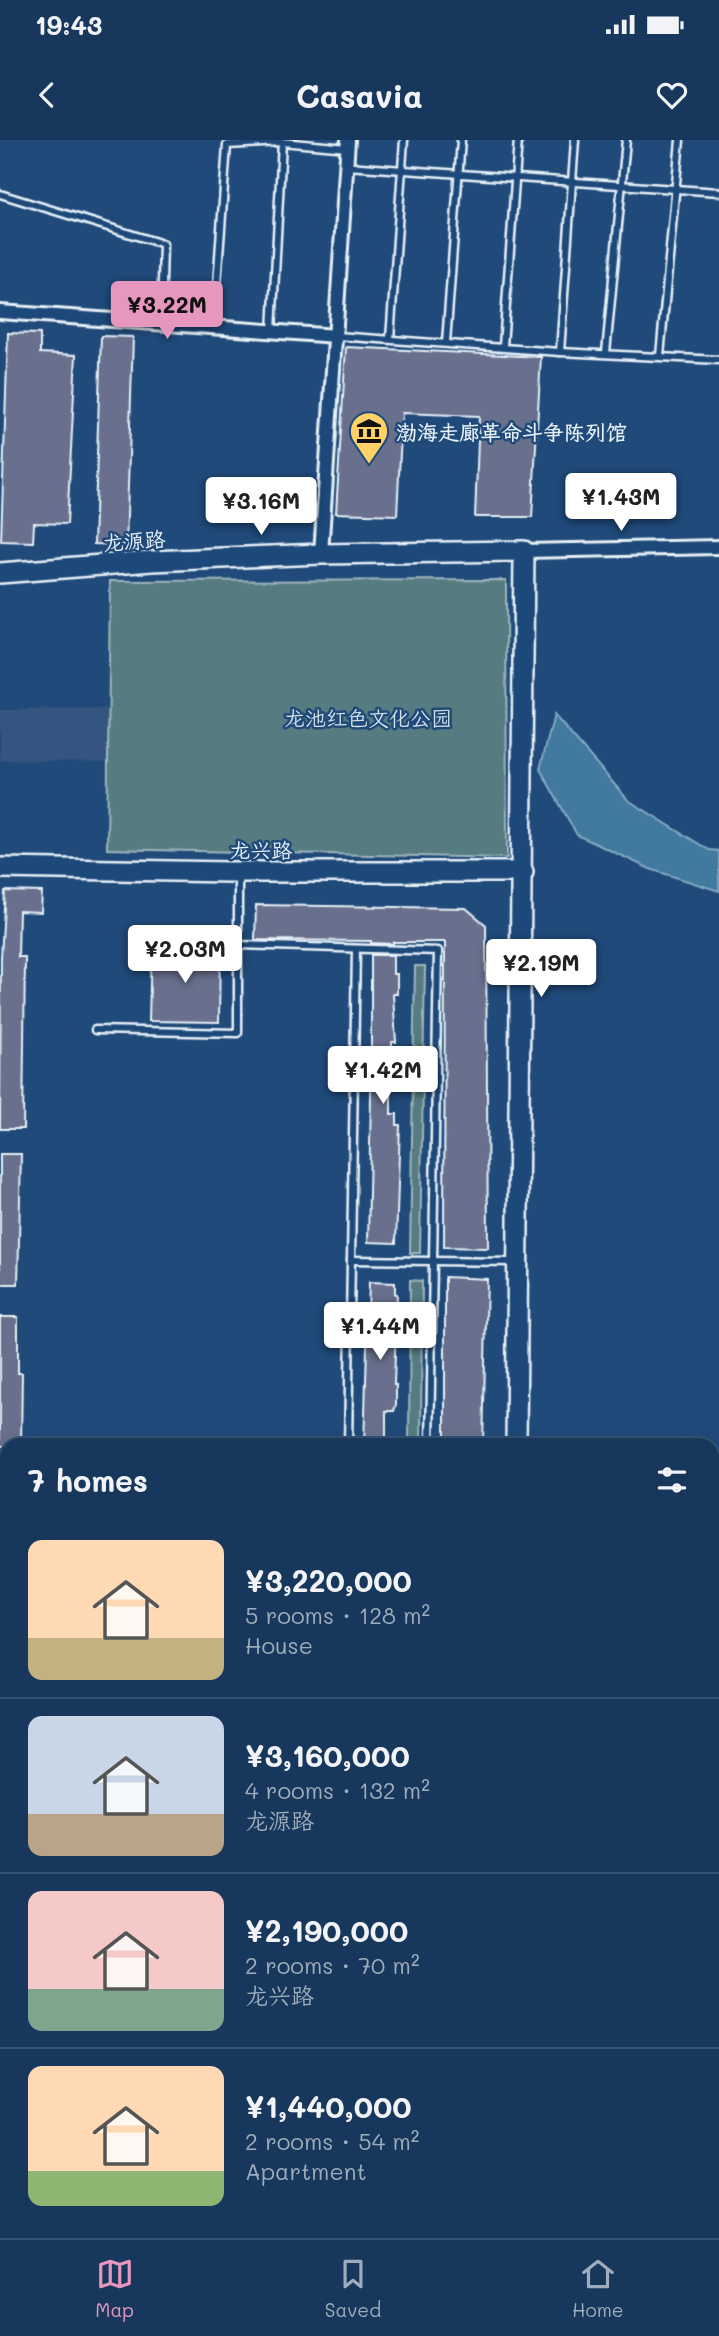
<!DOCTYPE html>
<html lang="en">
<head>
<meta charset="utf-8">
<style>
  body { margin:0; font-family:Mali,"LXGW WenKai TC",sans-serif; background:#203f62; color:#f1f3f6; height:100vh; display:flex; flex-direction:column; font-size:26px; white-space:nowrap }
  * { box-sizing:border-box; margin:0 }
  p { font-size:23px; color:#9eacbb }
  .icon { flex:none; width:38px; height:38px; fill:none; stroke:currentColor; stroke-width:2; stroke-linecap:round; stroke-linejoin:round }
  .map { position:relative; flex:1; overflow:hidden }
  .side { position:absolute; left:0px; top:1298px; width:719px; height:800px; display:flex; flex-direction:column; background:#17385c; border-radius:21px 21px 0 0; box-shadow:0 7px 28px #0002,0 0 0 2px #365272 }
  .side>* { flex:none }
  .price { position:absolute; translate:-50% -60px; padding:0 16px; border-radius:7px; background:#fff; color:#222; font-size:23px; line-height:46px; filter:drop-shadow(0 2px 4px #0008) }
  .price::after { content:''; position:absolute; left:50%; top:42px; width:21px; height:16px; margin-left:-10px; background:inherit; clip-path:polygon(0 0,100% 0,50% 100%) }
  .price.current { background:#e797bd; color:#111 }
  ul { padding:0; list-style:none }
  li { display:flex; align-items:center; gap:21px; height:175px; padding:0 28px }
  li+li { border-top:2px solid #365272 }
  li span { display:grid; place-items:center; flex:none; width:196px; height:140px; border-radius:14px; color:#555 }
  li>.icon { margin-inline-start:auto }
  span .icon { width:84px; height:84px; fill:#fffc; stroke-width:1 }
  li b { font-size:30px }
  h2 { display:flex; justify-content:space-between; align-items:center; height:84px; padding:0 28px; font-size:30px }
  .status { display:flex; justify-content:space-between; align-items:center; height:49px; padding:0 35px; background:#17385c; direction:ltr }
  .status svg { height:19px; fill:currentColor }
  header { display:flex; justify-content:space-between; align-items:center; height:91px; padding:0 28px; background:#17385c; font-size:32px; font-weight:700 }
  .tab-bar { display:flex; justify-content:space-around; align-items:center; height:98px; border-top:2px solid #365272; background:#17385c; font-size:19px; color:#9eacbb }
  .tab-bar a { display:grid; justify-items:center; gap:4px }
  .tab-bar .current { color:#e797bd }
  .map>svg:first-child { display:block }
  .built { fill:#355580 }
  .green { fill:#567b81; stroke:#9fb6bc; stroke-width:2 }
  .water { fill:#42799e; stroke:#84a9c2; stroke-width:2 }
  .building { fill:#686f8d; stroke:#e8f1f8; stroke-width:2 }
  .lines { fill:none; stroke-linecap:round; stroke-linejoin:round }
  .lane-casing { stroke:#e8f1f8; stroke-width:11 }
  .street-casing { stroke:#e8f1f8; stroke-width:18 }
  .secondary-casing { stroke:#e8f1f8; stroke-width:24 }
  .lane { stroke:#1f4a7a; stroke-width:6 }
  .street { stroke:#1f4a7a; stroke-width:12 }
  .secondary { stroke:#1f4a7a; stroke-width:19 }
  .labels { text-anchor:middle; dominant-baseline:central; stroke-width:5; stroke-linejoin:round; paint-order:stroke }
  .poi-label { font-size:21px; font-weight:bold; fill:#e8f1f8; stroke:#1f4a7a; text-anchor:start }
  .street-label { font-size:21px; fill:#e8f1f8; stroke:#1f4a7a }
  .park-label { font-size:21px; fill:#d2dfe6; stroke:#1f4a7a }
</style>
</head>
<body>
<div class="status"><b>19:43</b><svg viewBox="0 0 49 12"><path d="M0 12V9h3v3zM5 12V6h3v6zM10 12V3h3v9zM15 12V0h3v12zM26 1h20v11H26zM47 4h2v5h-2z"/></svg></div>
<header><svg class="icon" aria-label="back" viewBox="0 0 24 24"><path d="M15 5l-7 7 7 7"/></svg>Casavia<svg class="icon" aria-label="heart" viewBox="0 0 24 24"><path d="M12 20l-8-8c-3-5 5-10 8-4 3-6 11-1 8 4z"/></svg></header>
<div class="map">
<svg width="719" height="2098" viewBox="0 0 719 2098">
  <rect width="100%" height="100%" fill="#1f4a7a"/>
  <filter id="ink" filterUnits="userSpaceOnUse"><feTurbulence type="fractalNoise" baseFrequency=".0143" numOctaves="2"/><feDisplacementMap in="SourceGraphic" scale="14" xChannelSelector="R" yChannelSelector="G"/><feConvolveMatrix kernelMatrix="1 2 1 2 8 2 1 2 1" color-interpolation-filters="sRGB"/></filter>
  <g filter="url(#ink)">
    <path class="built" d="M109 569 108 622 0 620V570Z"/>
    <g class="green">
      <path d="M506 440 507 718 107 709 110 441Z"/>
      <path d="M415 826H425L420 1113H410Z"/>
      <path d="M410 1140 422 1141 421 1305H409Z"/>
    </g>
    <path class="water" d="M554 575 628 660 709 710 719 711V751L650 729 577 695 540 629Z"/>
    <g class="building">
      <path d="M8 193 40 194V213L76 215 67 384 34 383 33 402 1 401Z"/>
      <path d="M101 196 133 197 126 405 94 404Z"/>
      <path d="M346 207 541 217 532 377H475L479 276 402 273 397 375 336 373Z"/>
      <path d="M5 751 42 752 41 772 19 771 18 817H25L23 989H0L1 817Z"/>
      <path d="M256 765 466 768 486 785 488 1108 444 1107 445 802H393V804L371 803V801L255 800Z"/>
      <path d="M151 807 220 808 219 882 149 881Z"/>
      <path d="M371 815H393V834H397V854H393L396 902H392V934L395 935V948L391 949V974H397V985H400L396 1103 368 1102 371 955Z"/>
      <path d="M0 1014H21L18 1144H0Z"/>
      <path d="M445 1137 487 1139 483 1306H445Z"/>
      <path d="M369 1142 395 1143V1154H397L394 1245H396V1264L394 1271H386V1306H364Z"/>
      <path d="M0 1177H18V1233H22L21 1306H0Z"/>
    </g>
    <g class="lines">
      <g class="lane-casing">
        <g id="lane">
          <path d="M347 26 719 52"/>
          <path d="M0 54 163 104 161 183"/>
          <path d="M214 187 227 5 282 2 347 8"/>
          <path d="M272 191 282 2"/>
          <path d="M337 196 560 212 719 220"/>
          <path d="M390 199 404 0"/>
          <path d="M446 203 461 0"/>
          <path d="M503 206 518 0"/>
          <path d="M560 212 575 0"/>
          <path d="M606 213 626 0"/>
          <path d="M660 216 680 0"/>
          <path d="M237 805 438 811 430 1306"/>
          <path d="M95 890 238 893V733"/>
          <path d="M351 1120 513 1122"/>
          <path d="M348 1306 356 809"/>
        </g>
      </g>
      <g class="street-casing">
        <g id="street">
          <path d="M0 172 336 196"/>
          <path d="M524 411 719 407"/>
          <path d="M321 414 348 0"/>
          <path d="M712 1530H719"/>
        </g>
      </g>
      <g class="secondary-casing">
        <g id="secondary">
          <path d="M0 433 152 421 321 414 524 411 516 1306"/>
          <path d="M0 728 230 732H523"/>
          <path d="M0 1496H7"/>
        </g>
      </g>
      <use href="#lane" class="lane"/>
      <use href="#street" class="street"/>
      <use href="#secondary" class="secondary"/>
    </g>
  </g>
  <defs>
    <g id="museum-pin" transform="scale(2.0125)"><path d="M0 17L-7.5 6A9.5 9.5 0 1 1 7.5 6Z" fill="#ffd166" stroke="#1f4a7a"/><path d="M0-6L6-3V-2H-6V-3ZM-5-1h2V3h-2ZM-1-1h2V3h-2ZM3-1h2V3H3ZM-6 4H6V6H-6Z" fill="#111"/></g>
  </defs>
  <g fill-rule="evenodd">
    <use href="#museum-pin" x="369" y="291"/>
  </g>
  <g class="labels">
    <g class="poi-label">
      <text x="396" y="291">渤海走廊革命斗争陈列馆</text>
    </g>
    <g class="street-label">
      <text transform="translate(134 400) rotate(-4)">龙源路</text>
      <text x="261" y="709">龙兴路</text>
    </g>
    <g class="park-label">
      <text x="368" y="577">龙池红色文化公园</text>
    </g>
  </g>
</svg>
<b class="price current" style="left:167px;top:201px">¥3.22M</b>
<b class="price" style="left:621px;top:393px">¥1.43M</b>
<b class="price" style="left:261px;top:397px">¥3.16M</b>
<b class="price" style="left:185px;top:845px">¥2.03M</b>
<b class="price" style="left:541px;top:859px">¥2.19M</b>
<b class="price" style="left:383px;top:966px">¥1.42M</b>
<b class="price" style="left:380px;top:1222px">¥1.44M</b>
<section class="side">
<h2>7 homes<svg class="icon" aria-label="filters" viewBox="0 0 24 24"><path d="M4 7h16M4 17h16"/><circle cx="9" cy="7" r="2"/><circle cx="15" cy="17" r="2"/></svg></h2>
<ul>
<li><span style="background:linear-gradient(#ffd9b3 70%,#c2b280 0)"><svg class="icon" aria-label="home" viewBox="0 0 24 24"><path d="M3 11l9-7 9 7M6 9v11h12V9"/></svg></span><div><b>¥3,220,000</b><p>5 rooms · 128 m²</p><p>House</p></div></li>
<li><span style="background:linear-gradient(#c9d6e8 70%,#b9a48a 0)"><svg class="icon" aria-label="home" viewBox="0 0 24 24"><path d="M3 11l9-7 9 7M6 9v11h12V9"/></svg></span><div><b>¥3,160,000</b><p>4 rooms · 132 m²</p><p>龙源路</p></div></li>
<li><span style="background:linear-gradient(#f6c9c9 70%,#7fa58c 0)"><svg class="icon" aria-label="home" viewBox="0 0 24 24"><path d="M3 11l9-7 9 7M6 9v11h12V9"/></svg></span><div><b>¥2,190,000</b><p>2 rooms · 70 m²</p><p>龙兴路</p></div></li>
<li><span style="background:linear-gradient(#ffd9b3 75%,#8fb573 0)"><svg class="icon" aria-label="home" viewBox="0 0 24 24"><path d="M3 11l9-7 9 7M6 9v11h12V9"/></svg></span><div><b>¥1,440,000</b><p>2 rooms · 54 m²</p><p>Apartment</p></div></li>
</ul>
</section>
</div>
<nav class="tab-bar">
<a class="current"><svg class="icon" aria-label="map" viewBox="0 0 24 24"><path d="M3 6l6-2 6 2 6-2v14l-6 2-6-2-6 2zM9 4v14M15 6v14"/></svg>Map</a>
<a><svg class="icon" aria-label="saved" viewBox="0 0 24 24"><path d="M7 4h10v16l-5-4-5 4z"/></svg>Saved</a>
<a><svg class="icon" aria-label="home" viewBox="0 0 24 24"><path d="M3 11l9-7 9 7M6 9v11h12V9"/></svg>Home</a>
</nav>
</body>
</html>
